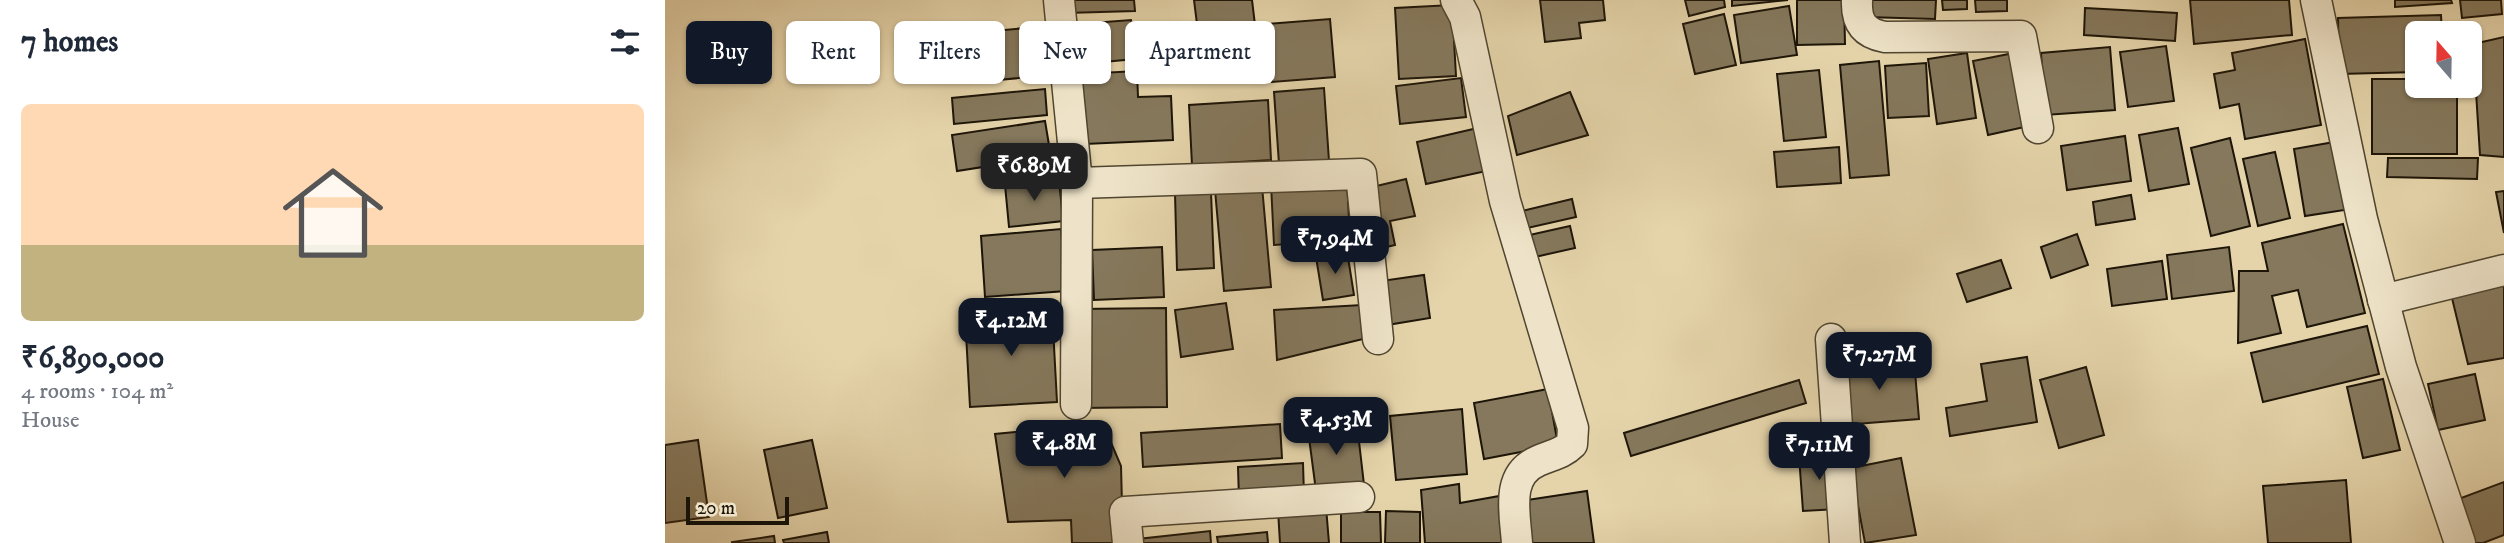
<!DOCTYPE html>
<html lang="en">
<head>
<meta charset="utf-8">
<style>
  body { margin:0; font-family:"IM FELL DW Pica",serif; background:#f6f6f7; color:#1f2937; height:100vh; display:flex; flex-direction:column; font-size:26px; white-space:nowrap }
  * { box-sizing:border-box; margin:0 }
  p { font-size:23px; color:#747a83 }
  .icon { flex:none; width:38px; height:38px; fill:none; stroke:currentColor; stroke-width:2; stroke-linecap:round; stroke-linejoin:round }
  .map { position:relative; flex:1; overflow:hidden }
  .drawer { display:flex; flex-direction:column; background:#fff; width:665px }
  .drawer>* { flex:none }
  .banner { position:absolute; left:21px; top:21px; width:665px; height:63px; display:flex; gap:14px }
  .needle { width:46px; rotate:340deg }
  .tools { position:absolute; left:1740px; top:21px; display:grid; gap:14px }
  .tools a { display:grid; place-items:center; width:77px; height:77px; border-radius:10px; background:#fff; box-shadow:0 2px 5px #0004; font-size:35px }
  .scale { position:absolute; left:21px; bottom:18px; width:103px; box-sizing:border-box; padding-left:7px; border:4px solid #1d1508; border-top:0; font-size:19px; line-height:24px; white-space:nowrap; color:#1d1508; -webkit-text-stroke:5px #eee3c8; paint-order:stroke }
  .price { position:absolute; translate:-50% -60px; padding:0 16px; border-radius:14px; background:#111827; color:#fff; font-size:23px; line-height:46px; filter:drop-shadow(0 2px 4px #0008) }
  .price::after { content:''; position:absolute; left:50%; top:42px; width:21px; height:16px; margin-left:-10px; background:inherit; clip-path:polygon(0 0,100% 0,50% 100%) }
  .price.selected { background:#222; color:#fff }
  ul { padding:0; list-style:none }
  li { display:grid; align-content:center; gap:14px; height:371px; padding:0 21px }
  li span { display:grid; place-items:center; height:217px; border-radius:10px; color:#555 }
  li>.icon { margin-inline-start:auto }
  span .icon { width:126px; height:126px; fill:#fffc; stroke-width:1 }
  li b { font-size:30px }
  h2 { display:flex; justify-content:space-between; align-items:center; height:84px; padding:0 21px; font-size:30px }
  .chip { padding:0 24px; border-radius:10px; background:#fff; box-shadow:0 2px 5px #0004; font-size:24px; line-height:63px }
  .chip.selected { background:#111827; color:#fff }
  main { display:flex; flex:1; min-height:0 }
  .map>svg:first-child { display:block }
  .building { fill:#85785c; stroke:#1d1508; stroke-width:2 }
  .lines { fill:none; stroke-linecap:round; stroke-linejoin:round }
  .street-casing { stroke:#4f4530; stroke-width:33 }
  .street { stroke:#eee3c8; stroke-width:30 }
</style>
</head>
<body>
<main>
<section class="drawer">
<h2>7 homes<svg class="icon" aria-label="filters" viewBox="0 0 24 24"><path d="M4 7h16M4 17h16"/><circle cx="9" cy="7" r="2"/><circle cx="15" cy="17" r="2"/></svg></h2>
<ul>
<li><span style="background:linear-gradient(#ffd9b3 65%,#c2b280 0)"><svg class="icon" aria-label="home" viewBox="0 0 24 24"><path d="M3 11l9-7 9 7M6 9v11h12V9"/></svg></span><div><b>₹6,890,000</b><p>4 rooms · 104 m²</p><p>House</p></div></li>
</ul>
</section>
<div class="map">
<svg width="1839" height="543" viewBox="0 0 1839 543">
  <rect width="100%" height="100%" fill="#e5d4aa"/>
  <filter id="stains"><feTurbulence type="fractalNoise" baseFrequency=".00286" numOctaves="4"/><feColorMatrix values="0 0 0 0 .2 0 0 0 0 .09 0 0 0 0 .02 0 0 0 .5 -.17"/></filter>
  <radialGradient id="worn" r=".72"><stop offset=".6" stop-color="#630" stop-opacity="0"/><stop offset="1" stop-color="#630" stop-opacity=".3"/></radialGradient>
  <g class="building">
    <path d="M401 0H469L470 11 401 13Z"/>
    <path d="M529 0H587L590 25 533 32Z"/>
    <path d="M875 0H938L940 20 914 23 916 38 880 42Z"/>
    <path d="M1020 0H1059L1060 7 1024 16Z"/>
    <path d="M1067 0H1123L1067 6Z"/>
    <path d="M1132 0H1179L1180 44 1132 45Z"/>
    <path d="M1201 0H1271L1270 19 1200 17Z"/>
    <path d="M1277 0H1302V9L1278 10Z"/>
    <path d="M1310 0H1342V11L1311 12Z"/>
    <path d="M1525 0H1624L1627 35 1529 44Z"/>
    <path d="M1730 0H1786L1787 3 1730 7Z"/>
    <path d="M1795 0H1836L1837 14 1797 18Z"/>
    <path d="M787 5 791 76 734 79 730 8Z"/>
    <path d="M1124 6 1132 55 1076 63 1069 15Z"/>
    <path d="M1420 8 1512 13 1510 41 1419 35Z"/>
    <path d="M1059 14 1071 65 1030 74 1018 24Z"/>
    <path d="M1776 15 1777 33H1752V72L1674 74 1673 18Z"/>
    <path d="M665 19 670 77 607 82 603 24Z"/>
    <path d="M466 20 470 59 417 64 414 24Z"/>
    <path d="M381 26 386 75 312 82 308 33Z"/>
    <path d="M541 34H591V54L541 55Z"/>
    <path d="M1839 37V157L1815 155 1808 44Z"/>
    <path d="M1640 39 1656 125 1580 139 1574 104 1555 108 1549 74 1570 70 1567 53Z"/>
    <path d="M1501 46 1509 101 1463 107 1455 52Z"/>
    <path d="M1445 47 1450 110 1380 115 1376 53Z"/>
    <path d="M1302 53 1311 118 1272 124 1263 59Z"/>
    <path d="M1349 53 1364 126 1323 135 1308 61Z"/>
    <path d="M1214 61 1224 175 1185 178 1175 65Z"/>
    <path d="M1261 63 1264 116 1223 118 1220 66Z"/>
    <path d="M1154 70 1161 137 1119 141 1112 74Z"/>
    <path d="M472 71 473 97 506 96 508 140 420 144 417 74Z"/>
    <path d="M796 78 801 117 735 124 731 86Z"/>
    <path d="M1707 79H1752V86H1792V154H1707Z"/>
    <path d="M659 88 664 161 614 164 609 92Z"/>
    <path d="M380 89 382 115 289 124 287 98Z"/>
    <path d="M905 92 923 135 852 155 843 116Z"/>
    <path d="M603 100 606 160 527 165 524 105Z"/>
    <path d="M380 121 388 169 353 174 350 162 292 171 287 135Z"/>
    <path d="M817 127 826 170 761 184 752 142Z"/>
    <path d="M1513 128 1524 184 1484 191 1474 135Z"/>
    <path d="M1460 136 1466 181 1402 190 1396 146Z"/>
    <path d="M1565 138 1585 226 1546 236 1526 148Z"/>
    <path d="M1675 141 1686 209 1640 216 1629 149Z"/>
    <path d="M1174 147 1176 183 1112 187 1109 152Z"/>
    <path d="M1610 152 1625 218 1593 226 1578 159Z"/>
    <path d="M1723 158H1813L1812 179 1722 177Z"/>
    <path d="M394 179 398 221 344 227 340 185Z"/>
    <path d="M682 179 685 240 609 245 606 184Z"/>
    <path d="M741 179 750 216 725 221 730 245 717 248 703 188Z"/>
    <path d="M597 186 606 287 559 291 550 190Z"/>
    <path d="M1839 191V233L1831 192Z"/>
    <path d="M546 192 549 268 512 270 510 193Z"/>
    <path d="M1466 195 1470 219 1431 225 1428 202Z"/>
    <path d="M907 199 911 217 853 230 849 213Z"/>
    <path d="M1678 224 1700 313 1642 327 1633 290 1607 296 1616 333 1573 343 1574 271H1603L1597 243Z"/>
    <path d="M905 226 910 248 861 259 856 237Z"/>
    <path d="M396 229 401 291 320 297 316 236Z"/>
    <path d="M1412 234 1423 265 1386 278 1376 247Z"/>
    <path d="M497 247 499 297 429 300 427 250Z"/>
    <path d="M1564 247 1569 291 1507 299 1502 255Z"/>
    <path d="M682 251 689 295 658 300 651 257Z"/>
    <path d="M1336 260 1346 288 1302 302 1292 274Z"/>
    <path d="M1497 261 1502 299 1447 306 1442 269Z"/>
    <path d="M759 275 765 318 722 325 716 281Z"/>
    <path d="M1839 278V358L1803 364 1786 294Z"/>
    <path d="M561 303 568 349 516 357 510 310Z"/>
    <path d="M697 305 702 338 612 360 609 310Z"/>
    <path d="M501 308 502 407 415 408 414 309Z"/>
    <path d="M387 309 392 402 305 407 300 315Z"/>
    <path d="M1702 326 1714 374 1598 402 1586 353Z"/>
    <path d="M1362 357 1372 422 1285 436 1281 408 1322 401 1316 364Z"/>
    <path d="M1249 360 1254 419 1178 425 1173 366Z"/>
    <path d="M1421 367 1439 435 1394 448 1375 380Z"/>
    <path d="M1810 374 1820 420 1773 430 1763 384Z"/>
    <path d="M1718 379 1735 450 1698 458 1682 387Z"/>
    <path d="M1134 380 1141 403 966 456 959 433Z"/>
    <path d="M883 389 893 445 819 459 809 403Z"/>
    <path d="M797 409 802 474 731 480 725 416Z"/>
    <path d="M438 424 456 466 458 543H407L406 520 343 522 330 434Z"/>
    <path d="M615 424 617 458 478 467 476 433Z"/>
    <path d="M692 424 699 485 651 491 643 430Z"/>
    <path d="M33 440 44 517 0 523V445Z"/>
    <path d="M147 440 162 508 113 518 99 450Z"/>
    <path d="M1169 453 1173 509 1138 511 1134 456Z"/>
    <path d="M1236 458 1251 535 1200 543 1186 468Z"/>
    <path d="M638 463 639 496 574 500 573 467Z"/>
    <path d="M1681 480 1686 543H1603L1598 486Z"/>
    <path d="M1839 482V535L1818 543H1803L1788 501Z"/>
    <path d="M794 484 795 503 840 495 847 543H760L756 490Z"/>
    <path d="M922 491 929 543H861L855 501Z"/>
    <path d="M661 507 664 543H615L613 510Z"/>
    <path d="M721 511 755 512V543H720Z"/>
    <path d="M676 512H715L716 543H676Z"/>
    <path d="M545 531 546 543H473V539Z"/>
    <path d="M162 532 164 543H119L118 540Z"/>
    <path d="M602 532 603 543H553L552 537Z"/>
    <path d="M109 536 110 543H67V542Z"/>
  </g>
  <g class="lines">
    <g class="street-casing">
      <g id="street">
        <path d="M394 0 412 183 696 174 713 339"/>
        <path d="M791 0 800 17 840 201 908 428 907 444C897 454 886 455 873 461 840 475 850 513 852 543"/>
        <path d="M1192 0C1191 22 1198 33 1220 37L1356 36 1373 128"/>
        <path d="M1651 0 1697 219 1736 367 1795 543"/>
        <path d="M1718 300 1839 270"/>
        <path d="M1166 339 1180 543"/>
        <path d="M411 404 412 183"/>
        <path d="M463 543 460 512 694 497"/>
      </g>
    </g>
    <use href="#street" class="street"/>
  </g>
  <rect width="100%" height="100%" filter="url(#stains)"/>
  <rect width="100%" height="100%" fill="url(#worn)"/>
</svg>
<div class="tools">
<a><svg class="needle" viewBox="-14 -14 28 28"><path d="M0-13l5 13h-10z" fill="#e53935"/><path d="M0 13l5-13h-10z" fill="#747a83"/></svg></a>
</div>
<div class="scale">20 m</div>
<b class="price selected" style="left:369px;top:203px">₹6.89M</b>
<b class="price" style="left:670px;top:276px">₹7.94M</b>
<b class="price" style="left:346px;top:358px">₹4.12M</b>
<b class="price" style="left:1214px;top:392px">₹7.27M</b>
<b class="price" style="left:671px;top:457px">₹4.53M</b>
<b class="price" style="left:399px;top:480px">₹4.8M</b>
<b class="price" style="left:1154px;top:482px">₹7.11M</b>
<div class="banner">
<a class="chip selected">Buy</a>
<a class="chip">Rent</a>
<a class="chip">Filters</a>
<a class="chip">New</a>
<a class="chip">Apartment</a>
</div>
</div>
</main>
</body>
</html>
